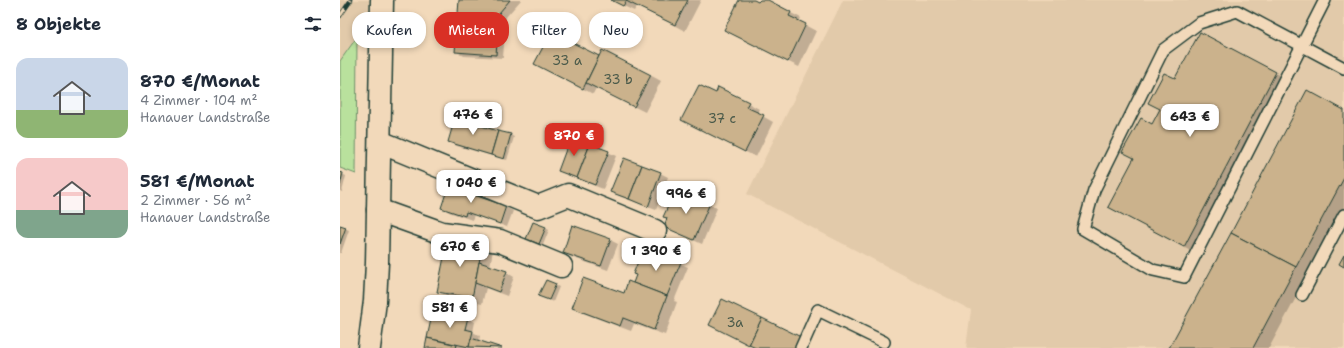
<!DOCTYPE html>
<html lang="de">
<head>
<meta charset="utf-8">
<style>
  body { margin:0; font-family:"Shantell Sans",sans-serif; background:#f2f2f3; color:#1f2937; height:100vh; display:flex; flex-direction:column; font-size:15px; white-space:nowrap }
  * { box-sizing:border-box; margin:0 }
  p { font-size:13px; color:#747a83 }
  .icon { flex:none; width:22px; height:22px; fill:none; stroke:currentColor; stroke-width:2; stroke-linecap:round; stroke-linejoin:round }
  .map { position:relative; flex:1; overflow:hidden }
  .details { display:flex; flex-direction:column; background:#fff; width:340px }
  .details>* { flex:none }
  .hud { position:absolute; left:12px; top:12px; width:380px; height:36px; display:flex; gap:8px }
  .price { position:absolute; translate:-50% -34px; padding:0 9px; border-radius:8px; background:#fff; color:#222; font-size:13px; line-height:26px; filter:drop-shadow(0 1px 2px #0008) }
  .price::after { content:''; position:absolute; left:50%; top:24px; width:12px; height:9px; margin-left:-6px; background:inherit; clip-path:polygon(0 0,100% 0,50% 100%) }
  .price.active { background:#d93025; color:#fff }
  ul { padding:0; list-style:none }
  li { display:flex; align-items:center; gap:12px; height:100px; padding:0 16px }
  li span { display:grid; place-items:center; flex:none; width:112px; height:80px; border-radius:12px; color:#555 }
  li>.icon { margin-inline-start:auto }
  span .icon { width:48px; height:48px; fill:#fffc; stroke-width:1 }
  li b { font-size:17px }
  h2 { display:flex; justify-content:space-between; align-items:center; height:48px; padding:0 16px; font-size:17px }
  .tag { padding:0 14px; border-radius:16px; background:#fff; box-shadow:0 2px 6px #0003; font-size:14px; line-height:36px }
  .tag.active { background:#d93025; color:#fff }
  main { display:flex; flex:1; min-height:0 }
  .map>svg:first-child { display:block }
  .built { fill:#e2caaa }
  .green { fill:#b9e19d; stroke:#6c8f68 }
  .shadow { fill:#0003 }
  .building { fill:#cbb28c; stroke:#1f3d34 }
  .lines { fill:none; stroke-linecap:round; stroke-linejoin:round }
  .service-casing { stroke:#1f3d34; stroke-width:14 }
  .minor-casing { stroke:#1f3d34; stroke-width:25 }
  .tertiary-casing { stroke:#1f3d34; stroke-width:25 }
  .service { stroke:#f2d9ba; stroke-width:11 }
  .minor { stroke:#f2d9ba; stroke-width:22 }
  .tertiary { stroke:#f2d9ba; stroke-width:22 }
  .rail-casing { stroke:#1f3d34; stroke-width:4.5 }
  .rail { stroke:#f2d9ba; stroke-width:3; stroke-dasharray:9; stroke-linecap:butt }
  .labels { text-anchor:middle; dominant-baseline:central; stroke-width:3.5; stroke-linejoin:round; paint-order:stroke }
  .number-label { font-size:13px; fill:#4a5a4a }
</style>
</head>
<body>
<main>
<section class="details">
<h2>8 Objekte<svg class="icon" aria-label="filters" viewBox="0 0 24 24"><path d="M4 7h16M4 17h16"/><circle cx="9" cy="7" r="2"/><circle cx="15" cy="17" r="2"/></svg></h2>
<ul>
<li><span style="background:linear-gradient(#c9d6e8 65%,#8fb573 0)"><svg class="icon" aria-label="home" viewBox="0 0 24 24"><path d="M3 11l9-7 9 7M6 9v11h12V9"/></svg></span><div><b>870 €/Monat</b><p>4 Zimmer · 104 m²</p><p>Hanauer Landstraße</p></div></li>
<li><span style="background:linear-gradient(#f6c9c9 65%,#7fa58c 0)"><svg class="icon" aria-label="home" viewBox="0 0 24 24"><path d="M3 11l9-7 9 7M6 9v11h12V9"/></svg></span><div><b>581 €/Monat</b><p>2 Zimmer · 56 m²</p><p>Hanauer Landstraße</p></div></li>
</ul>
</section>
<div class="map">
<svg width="1004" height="348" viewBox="0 0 1004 348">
  <rect width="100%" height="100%" fill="#f2d9ba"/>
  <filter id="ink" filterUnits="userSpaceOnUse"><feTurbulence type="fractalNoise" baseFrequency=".025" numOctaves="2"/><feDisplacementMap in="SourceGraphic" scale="8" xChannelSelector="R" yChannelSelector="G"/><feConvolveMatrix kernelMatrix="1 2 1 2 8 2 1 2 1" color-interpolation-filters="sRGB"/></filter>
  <g filter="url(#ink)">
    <g class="built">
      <path d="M0 0H46L17 37 0 61Z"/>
      <path d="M503 0H1004V348H626L631 310 407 194Z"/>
    </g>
    <path class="green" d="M17 37 16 174 0 168V61Z"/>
    <g class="shadow">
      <path d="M120 0H181L166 17 163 58 124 56 116 51Z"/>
      <path d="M271 0H361L345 31 297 6 294 11Z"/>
      <path d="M400 0H411L419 4 421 0H425L461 18 459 22 476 31 459 67 396 36Z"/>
      <path d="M211 33 260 58 310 75 321 81 305 112 256 88 253 94 195 64Z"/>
      <path d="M860 33 948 80 856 254 782 214 813 125Z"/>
      <path d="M376 94 408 103 419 109 417 113 433 122 416 157 353 126Z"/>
      <path d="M1004 111V208L929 348H830Z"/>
      <path d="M170 135 174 137 167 160 117 146 109 142Z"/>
      <path d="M268 152 276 156 263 189 227 175 219 171Z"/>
      <path d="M0 173 6 176 2 192 0 191Z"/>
      <path d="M320 173 328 177 316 210 279 196 272 192Z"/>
      <path d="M110 183 142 195 141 199 165 207 173 211 167 227 134 215 132 220 109 212 102 207Z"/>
      <path d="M340 191 377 208 362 244 333 231 328 219Z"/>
      <path d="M0 226 9 230 1 253H0Z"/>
      <path d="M206 228 209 230 203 245 191 241Z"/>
      <path d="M109 238 153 250 150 267 166 272 174 277 167 296 146 288 142 304 109 297 99 291Z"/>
      <path d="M270 240 278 244 268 270 231 257 224 252Z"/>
      <path d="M304 248 348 267 334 301 337 302 325 335 294 324 291 331 243 313 233 307 284 295 298 286Z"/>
      <path d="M215 285 219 287 213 302 203 298Z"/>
      <path d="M94 311 127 318 135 322 133 332 140 336 139 341 159 348H86Z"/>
    </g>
    <g class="building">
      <path d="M119 0H170L159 13 156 55 115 52Z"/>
      <path d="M271 0H287L283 6Z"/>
      <path d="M287 0H348L335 25 286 1Z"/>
      <path d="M399 0H414L418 2 420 0H428L451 12 449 16 466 24 448 62 384 30Z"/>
      <path d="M211 32 259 56 243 89 194 64Z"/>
      <path d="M860 32 936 72 844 247 768 207 794 158 782 152 801 118 812 124 820 109 808 103 824 73 835 78Z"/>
      <path d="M262 50 311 75 294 107 246 83Z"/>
      <path d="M359 85 376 93 378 87 409 102 406 107 424 115 405 152 341 120Z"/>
      <path d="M967 90 1004 110V178L956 267 891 233Z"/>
      <path d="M115 118 158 131 151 155 108 142Z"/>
      <path d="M158 131 171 134 164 159 151 155Z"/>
      <path d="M231 136 250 144 237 178 218 171Z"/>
      <path d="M250 144 269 151 255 185 237 178Z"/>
      <path d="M284 158 302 165 289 199 270 192Z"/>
      <path d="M302 165 321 172 308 207 289 199Z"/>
      <path d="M0 172 3 173 0 185Z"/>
      <path d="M110 181 135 190 134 195 166 206 160 224 126 212 125 216 101 208Z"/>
      <path d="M339 190 370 203 354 240 324 227 327 218 323 217 332 198 335 199Z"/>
      <path d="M193 222 206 227 199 244 186 239Z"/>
      <path d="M0 225 6 227 0 244Z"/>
      <path d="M232 225 271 239 261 266 223 253Z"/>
      <path d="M891 233 956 267 913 348H829Z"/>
      <path d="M108 237 143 243 132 298 97 292Z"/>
      <path d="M304 247 341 262 327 296 293 283 296 275 293 274Z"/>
      <path d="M1004 255V267L999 264Z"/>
      <path d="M139 262 167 271 159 292 135 283Z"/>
      <path d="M243 278 284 293 288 281 327 296 314 330 283 318 280 326 232 308Z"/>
      <path d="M206 280 216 284 209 300 198 296Z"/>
      <path d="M382 299 422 318 409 345 369 325Z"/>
      <path d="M93 310 128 317 125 329 133 331 129 347 87 338Z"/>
      <path d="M422 318 461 337 456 348H416L409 345Z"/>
      <path d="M87 338 117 345 116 348H85Z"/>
      <path d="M131 338 162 348 129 347Z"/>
    </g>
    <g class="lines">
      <g class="service-casing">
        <g id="service">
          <path d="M985 0 844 277 813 270 743 229 754 190 823 50 859 23 897 11 1004 68"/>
          <path d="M962 295 1004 215"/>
          <path d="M461 348 478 310 544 342"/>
        </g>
      </g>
      <g class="minor-casing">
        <g id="minor">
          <path d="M40 142 198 207 228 195 315 231"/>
          <path d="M38 210 102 233 160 241 221 266"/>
        </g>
      </g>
      <g class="tertiary-casing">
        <path id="tertiary" d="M29 348 35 301 37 263 42 0"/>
      </g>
      <use href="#service" class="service"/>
      <use href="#minor" class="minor"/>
      <use href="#tertiary" class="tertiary"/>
      <g class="rail-casing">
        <path id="rail" d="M0 16 11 0"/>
      </g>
      <use href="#rail" class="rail"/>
    </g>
  </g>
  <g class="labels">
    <g class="number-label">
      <text x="227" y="60">33 a</text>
      <text x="278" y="79">33 b</text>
      <text x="382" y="118">37 c</text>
      <text x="395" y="322">3a</text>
    </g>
  </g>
</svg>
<b class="price" style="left:133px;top:136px">476 €</b>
<b class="price" style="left:850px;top:138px">643 €</b>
<b class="price active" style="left:234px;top:157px">870 €</b>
<b class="price" style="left:131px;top:204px">1 040 €</b>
<b class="price" style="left:346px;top:215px">996 €</b>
<b class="price" style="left:120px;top:268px">670 €</b>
<b class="price" style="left:316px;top:272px">1 390 €</b>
<b class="price" style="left:110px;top:329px">581 €</b>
<div class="hud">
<a class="tag">Kaufen</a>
<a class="tag active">Mieten</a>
<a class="tag">Filter</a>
<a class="tag">Neu</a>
</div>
</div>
</main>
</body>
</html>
